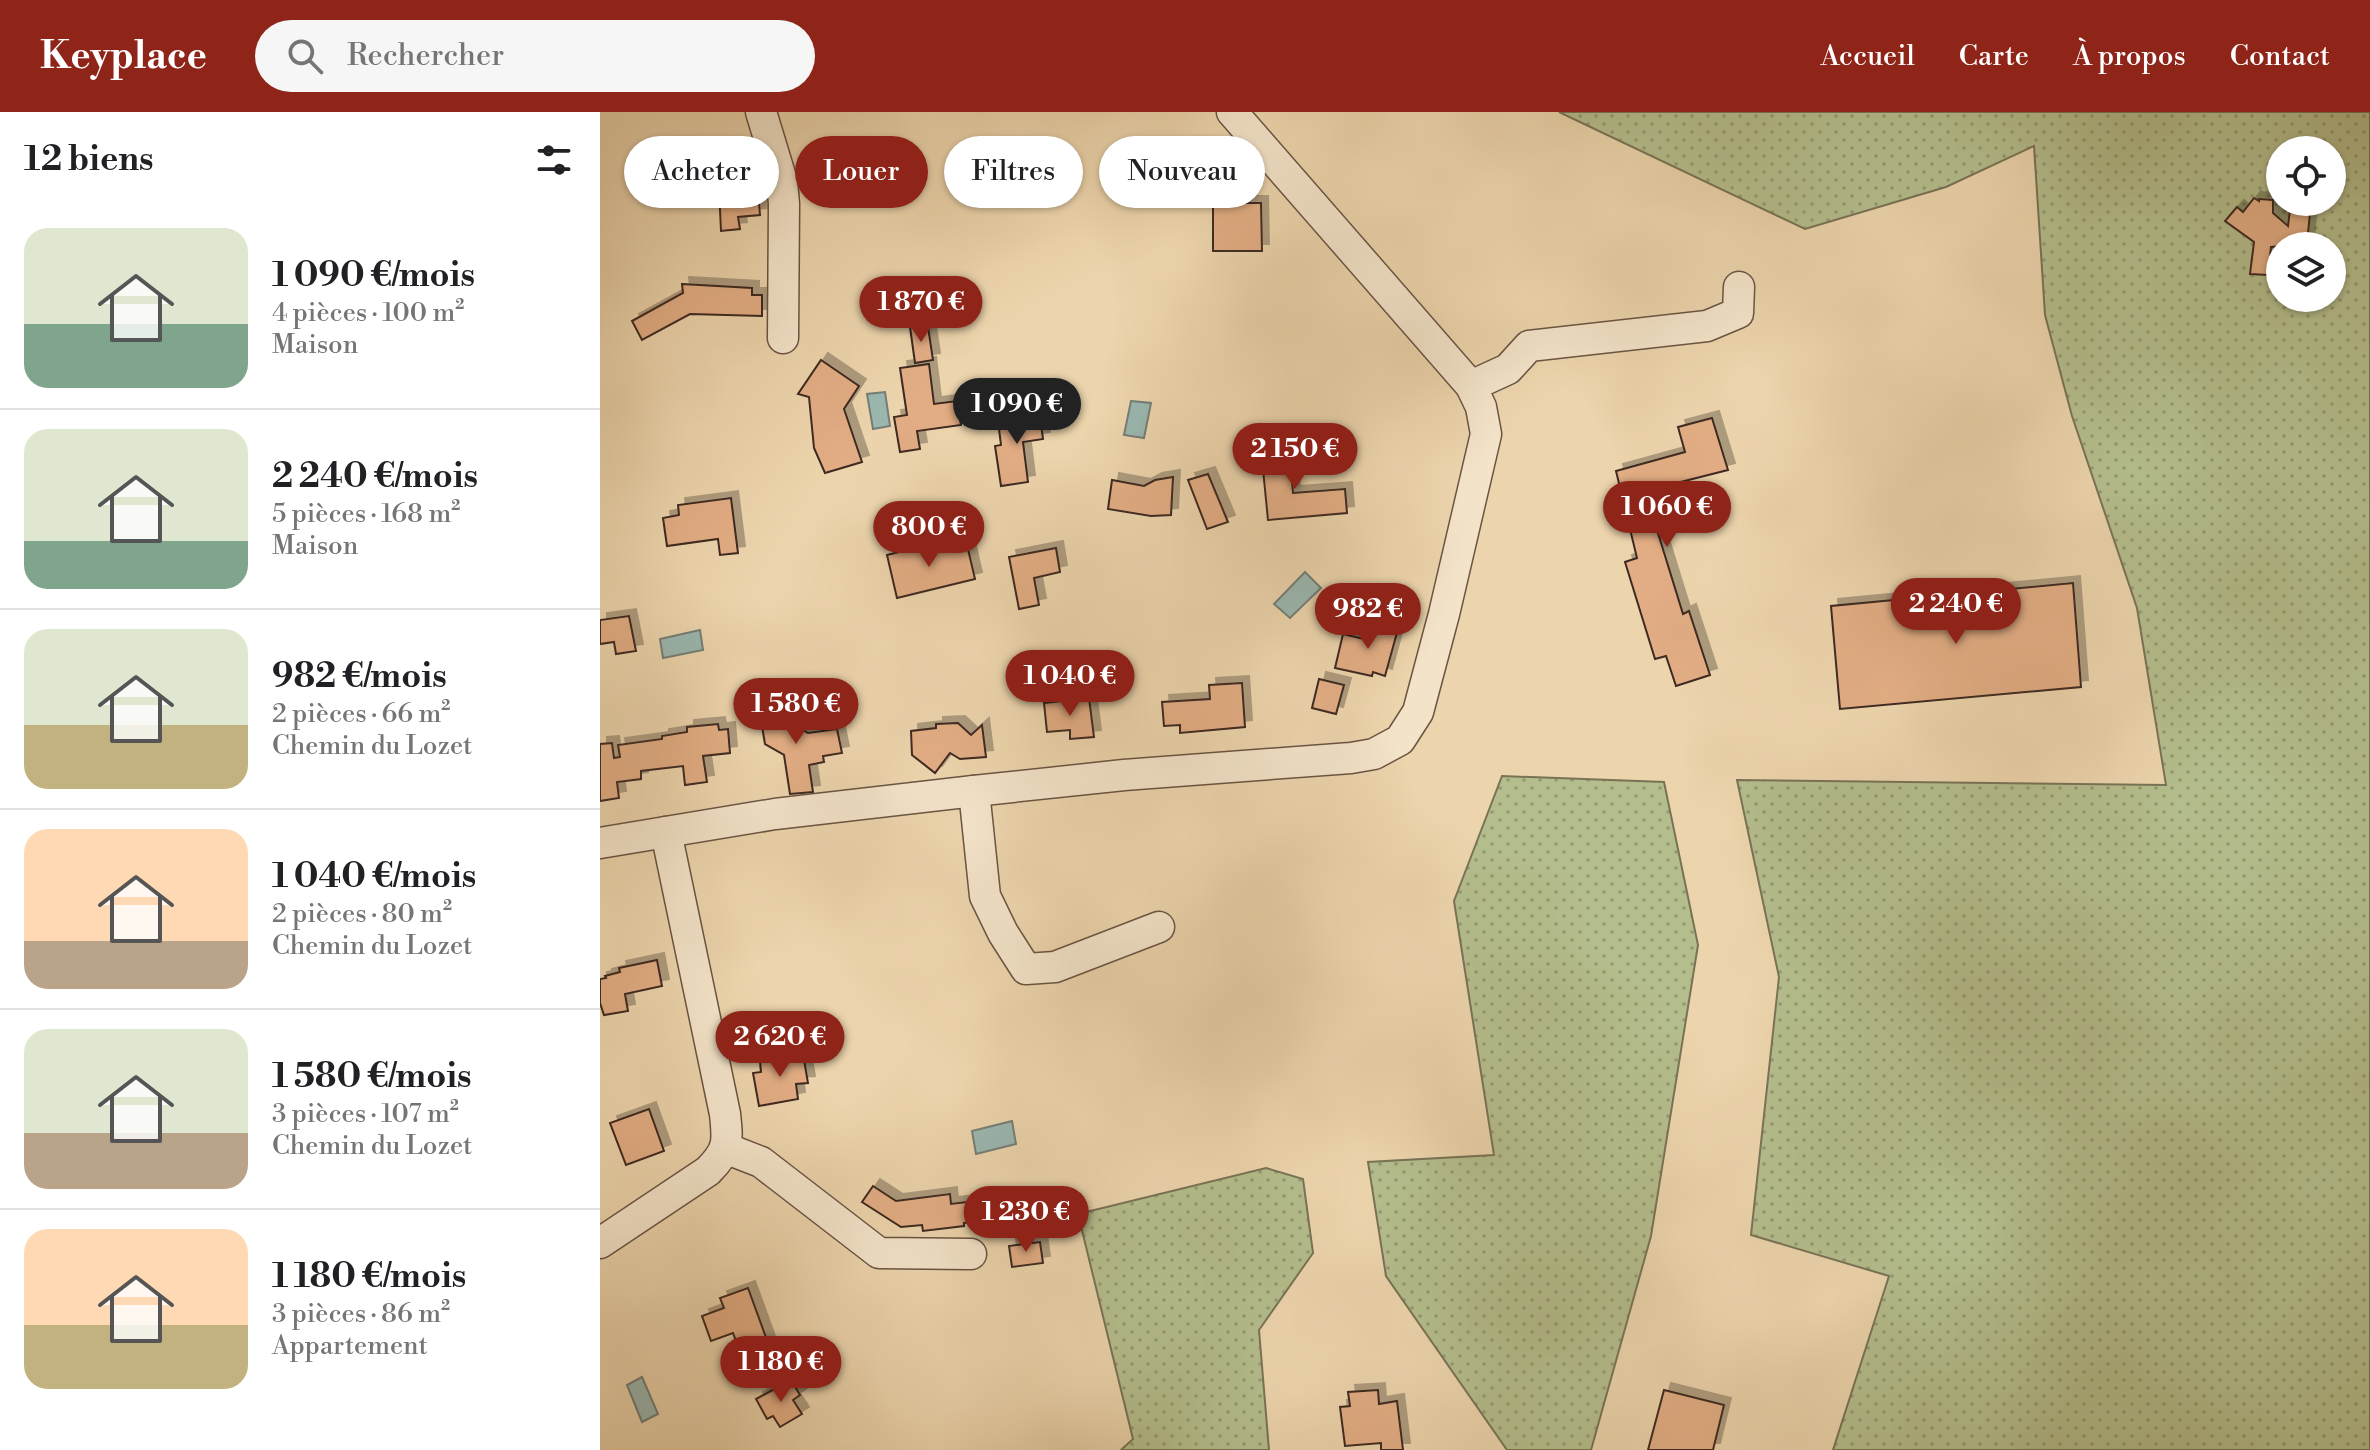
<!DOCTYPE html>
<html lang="fr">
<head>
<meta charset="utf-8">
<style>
  body { margin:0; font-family:"Libre Bodoni",serif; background:#f6f6f6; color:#202124; height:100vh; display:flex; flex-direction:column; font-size:30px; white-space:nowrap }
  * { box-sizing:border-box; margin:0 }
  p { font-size:26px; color:#757577 }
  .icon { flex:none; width:44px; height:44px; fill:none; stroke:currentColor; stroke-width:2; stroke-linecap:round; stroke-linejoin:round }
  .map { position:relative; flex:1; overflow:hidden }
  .panel { display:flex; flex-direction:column; background:#fff; width:600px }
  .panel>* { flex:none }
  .top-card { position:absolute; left:24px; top:24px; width:760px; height:72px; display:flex; gap:16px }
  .buttons { position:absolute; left:1666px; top:24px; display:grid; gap:16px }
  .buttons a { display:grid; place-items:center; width:80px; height:80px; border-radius:50%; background:#fff; box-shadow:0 2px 6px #0004; font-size:40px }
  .price { position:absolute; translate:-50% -68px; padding:0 18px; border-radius:28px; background:#8f2418; color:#fff; font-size:26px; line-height:52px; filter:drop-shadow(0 2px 4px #0008) }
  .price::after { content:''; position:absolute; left:50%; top:48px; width:24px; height:18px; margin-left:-12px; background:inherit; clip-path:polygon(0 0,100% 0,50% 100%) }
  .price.active { background:#222; color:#fff }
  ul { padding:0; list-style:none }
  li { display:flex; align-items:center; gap:24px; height:200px; padding:0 24px }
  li+li { border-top:2px solid #e0e0e0 }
  li span { display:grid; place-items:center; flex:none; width:224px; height:160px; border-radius:24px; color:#555 }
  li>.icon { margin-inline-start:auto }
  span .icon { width:96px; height:96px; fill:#fffc; stroke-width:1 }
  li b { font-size:34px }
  h2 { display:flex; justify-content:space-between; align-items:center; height:96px; padding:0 24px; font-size:34px }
  .pill { padding:0 28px; border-radius:36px; background:#fff; box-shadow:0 2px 6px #0004; font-size:28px; line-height:72px }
  .pill.active { background:#8f2418; color:#fff }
  header { display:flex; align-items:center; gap:48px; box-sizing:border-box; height:112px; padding:0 40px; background:#8f2418; color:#fff }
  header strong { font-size:38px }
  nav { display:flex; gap:44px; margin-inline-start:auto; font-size:28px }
  .search { width:560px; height:72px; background:#f6f6f6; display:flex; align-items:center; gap:20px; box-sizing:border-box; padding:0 28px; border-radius:44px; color:#757577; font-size:30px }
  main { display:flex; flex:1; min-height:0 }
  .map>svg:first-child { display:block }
  .grass { fill:url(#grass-dots); stroke:#797356; stroke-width:2; fill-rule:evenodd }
  .water { fill:#9ab7b0; stroke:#757e76; stroke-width:2 }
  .building { fill:#e2ad84; stroke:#3e2920; stroke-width:2; filter:url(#shadow) }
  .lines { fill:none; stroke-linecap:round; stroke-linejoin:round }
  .minor-casing { stroke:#6a5443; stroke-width:33 }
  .minor { stroke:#f3e3c9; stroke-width:30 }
</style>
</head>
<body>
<header>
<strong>Keyplace</strong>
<div class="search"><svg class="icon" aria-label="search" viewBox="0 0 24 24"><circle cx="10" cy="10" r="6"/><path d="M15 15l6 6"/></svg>Rechercher</div>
<nav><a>Accueil</a><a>Carte</a><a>À propos</a><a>Contact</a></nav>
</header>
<main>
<section class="panel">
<h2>12 biens<svg class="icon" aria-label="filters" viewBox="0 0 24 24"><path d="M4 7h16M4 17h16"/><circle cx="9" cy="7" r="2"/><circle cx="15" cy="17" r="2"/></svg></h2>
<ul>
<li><span style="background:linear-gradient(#dfe7d0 60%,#7fa58c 0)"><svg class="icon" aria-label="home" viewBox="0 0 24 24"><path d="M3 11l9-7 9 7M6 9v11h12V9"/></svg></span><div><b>1 090 €/mois</b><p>4 pièces · 100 m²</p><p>Maison</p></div></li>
<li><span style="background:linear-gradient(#dfe7d0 70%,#7fa58c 0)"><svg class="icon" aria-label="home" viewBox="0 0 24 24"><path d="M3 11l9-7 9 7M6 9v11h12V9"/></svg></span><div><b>2 240 €/mois</b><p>5 pièces · 168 m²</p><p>Maison</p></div></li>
<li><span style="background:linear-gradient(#dfe7d0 60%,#c2b280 0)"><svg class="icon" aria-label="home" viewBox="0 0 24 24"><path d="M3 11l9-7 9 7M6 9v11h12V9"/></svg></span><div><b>982 €/mois</b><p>2 pièces · 66 m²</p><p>Chemin du Lozet</p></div></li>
<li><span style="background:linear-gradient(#ffd9b3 70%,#b9a48a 0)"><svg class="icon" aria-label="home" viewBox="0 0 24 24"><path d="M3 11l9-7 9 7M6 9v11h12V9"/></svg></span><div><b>1 040 €/mois</b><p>2 pièces · 80 m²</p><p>Chemin du Lozet</p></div></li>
<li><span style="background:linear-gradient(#dfe7d0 65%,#b9a48a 0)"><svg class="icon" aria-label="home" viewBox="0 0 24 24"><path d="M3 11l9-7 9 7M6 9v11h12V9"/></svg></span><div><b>1 580 €/mois</b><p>3 pièces · 107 m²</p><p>Chemin du Lozet</p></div></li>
<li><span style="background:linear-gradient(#ffd9b3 60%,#c2b280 0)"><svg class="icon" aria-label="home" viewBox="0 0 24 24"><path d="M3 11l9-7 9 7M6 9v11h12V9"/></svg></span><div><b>1 180 €/mois</b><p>3 pièces · 86 m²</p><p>Appartement</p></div></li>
</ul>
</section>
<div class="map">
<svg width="1770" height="1338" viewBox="0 0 1770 1338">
  <defs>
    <pattern id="grass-dots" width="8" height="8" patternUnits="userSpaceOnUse" patternTransform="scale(2)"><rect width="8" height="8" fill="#b4bd8c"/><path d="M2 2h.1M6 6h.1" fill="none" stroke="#949a72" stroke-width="1.8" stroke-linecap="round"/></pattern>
    <filter id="shadow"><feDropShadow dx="7" dy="-7" stdDeviation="0" flood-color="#0004"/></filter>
  </defs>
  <rect width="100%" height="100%" fill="#ecd4ac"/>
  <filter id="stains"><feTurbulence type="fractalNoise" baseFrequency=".0025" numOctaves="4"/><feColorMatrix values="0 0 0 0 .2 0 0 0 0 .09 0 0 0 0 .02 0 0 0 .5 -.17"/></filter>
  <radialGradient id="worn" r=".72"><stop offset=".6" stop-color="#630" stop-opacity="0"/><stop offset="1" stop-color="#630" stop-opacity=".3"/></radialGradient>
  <g class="grass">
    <path d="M959 0H1770V1338H1233L1289 1164 1151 1123 1179 865 1137 668 1566 673 1537 496 1472 304 1445 203 1434 34 1346 75 1205 117ZM1680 38H1732V90H1680ZM1680 134H1732V186H1680Z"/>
    <path d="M902 664 1064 670 1098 833 1051 1124 991 1338H907L786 1164 768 1050 894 1043 854 789Z"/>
    <path d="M666 1056 703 1067 713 1141 659 1218 669 1338H521L533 1327 478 1102Z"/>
  </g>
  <g class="water">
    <path d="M285 280 290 314 273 317 267 282Z"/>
    <path d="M531 289 551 291 544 326 524 323Z"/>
    <path d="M705 460 721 476 690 506 674 492Z"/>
    <path d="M100 518 103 538 63 546 60 527Z"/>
    <path d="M412 1009 416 1032 376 1042 372 1019Z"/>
    <path d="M42 1265 58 1302 42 1310 27 1273Z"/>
  </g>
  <g class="building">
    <path d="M133 54 134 70 157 68 160 103 138 105 140 117 121 119 118 56Z"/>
    <path d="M1654 86 1659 89V87L1673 88V101L1688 114 1690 98 1710 101 1707 131H1684V134L1671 135 1668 163 1650 162 1654 130 1625 109 1637 95 1643 100Z"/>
    <path d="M613 91H661L662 139H613Z"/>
    <path d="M82 172 152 176V183H162V204L90 202 42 228 32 209 83 181Z"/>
    <path d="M310 215H328L333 248 315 251Z"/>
    <path d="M221 248 259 274 244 297 262 350 225 361 214 336 209 285 198 282Z"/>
    <path d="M329 252 334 292 357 289 361 313 317 319 320 337 300 340 294 305 307 303 300 256Z"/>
    <path d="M439 297 443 327 423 330 428 370 401 374 395 334 401 333 398 309 419 306 418 300Z"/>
    <path d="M1112 306 1128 358 1045 379 1083 502 1089 499 1110 563 1076 574 1066 544 1055 547 1025 450 1037 446 1016 359 1085 340 1078 315Z"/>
    <path d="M689 334 693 381 745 377 747 401 668 408 661 337Z"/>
    <path d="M608 362 628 410 607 417 588 368Z"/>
    <path d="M573 365 571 403 551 404 508 397 512 368 544 374 555 368Z"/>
    <path d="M131 386 138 441 120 443 118 427 67 434 63 406 79 403 78 393Z"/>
    <path d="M334 431 337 440 367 433 375 467 297 486 287 443Z"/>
    <path d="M456 436 460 460 434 466 439 493 419 497 409 445Z"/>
    <path d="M1473 471 1481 575 1240 597 1231 494Z"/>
    <path d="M29 504 36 539 16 542 14 530 0 532V508Z"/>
    <path d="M772 511 798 517 785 564 773 560 772 564 735 556 743 522 768 528Z"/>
    <path d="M719 567 744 573 736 602 712 596Z"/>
    <path d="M642 571 645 615 580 621V613L564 614 562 590 610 587 609 573Z"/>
    <path d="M489 586 494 625 470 627V618L447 620 444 591Z"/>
    <path d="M180 588 183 606 208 621 237 617 242 641 223 644 224 650 209 653 213 680 190 682 184 643 165 632 158 591Z"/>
    <path d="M358 611 371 623 382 613 386 645 360 647 350 641 335 661 312 643 311 619 336 616V612Z"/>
    <path d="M118 612 119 618 128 617 130 641 103 644 107 670 85 673 83 654 41 659V667L17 670 19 686 0 689V632L12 631 14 646 20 645 18 633 62 627V624L87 620V615Z"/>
    <path d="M57 848 62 874 25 882 28 899 4 903 0 891V867L6 866 5 864 20 860 19 856Z"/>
    <path d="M203 942 208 971 196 972 198 987 159 994 153 961 161 960 160 949Z"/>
    <path d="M49 997 64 1039 26 1053 10 1011Z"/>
    <path d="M273 1074 296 1089 350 1082 351 1092 367 1090 370 1110 364 1111V1114L323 1119 322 1113 301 1115 262 1090Z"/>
    <path d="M440 1130 443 1151 412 1155 409 1134Z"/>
    <path d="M148 1176 168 1231 140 1240 133 1221 111 1229 102 1204 124 1196 120 1186Z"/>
    <path d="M191 1268 200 1283 193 1288 202 1302 180 1315 173 1304 167 1307 156 1287Z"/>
    <path d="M778 1278 779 1292 797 1289 803 1338H781V1331L745 1334 740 1295 750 1294 748 1280Z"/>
    <path d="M1064 1278 1124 1293 1113 1338H1048Z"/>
  </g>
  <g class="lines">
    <g class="minor-casing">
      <g id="minor">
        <path d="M161 0 182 69 184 92 183 226"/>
        <path d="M871 274 908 257 929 234 1107 214 1138 201 1139 175"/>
        <path d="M374 679 385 784 403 821 426 857 455 855 559 815"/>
        <path d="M0 731 175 702 374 679 524 663 751 646 774 642 800 628 818 600 844 502 886 322 881 295 871 274 632 0"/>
        <path d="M125 1036 161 1050 279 1141 371 1142"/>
        <path d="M0 1131 108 1059C129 1038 128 1030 125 1002L66 720"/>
      </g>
    </g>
    <use href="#minor" class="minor"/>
  </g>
  <rect width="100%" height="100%" filter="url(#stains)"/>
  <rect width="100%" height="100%" fill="url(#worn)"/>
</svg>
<div class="buttons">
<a><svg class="icon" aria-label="locate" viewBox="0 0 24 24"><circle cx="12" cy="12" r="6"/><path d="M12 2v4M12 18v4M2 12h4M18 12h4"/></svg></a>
<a><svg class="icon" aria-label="layers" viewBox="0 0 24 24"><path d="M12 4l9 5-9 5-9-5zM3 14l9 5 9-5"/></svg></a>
</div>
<b class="price" style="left:321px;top:232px">1 870 €</b>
<b class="price active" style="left:417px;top:334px">1 090 €</b>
<b class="price" style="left:695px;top:379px">2 150 €</b>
<b class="price" style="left:1067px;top:437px">1 060 €</b>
<b class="price" style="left:329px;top:457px">800 €</b>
<b class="price" style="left:1356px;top:534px">2 240 €</b>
<b class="price" style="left:768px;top:539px">982 €</b>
<b class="price" style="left:470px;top:606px">1 040 €</b>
<b class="price" style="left:196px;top:634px">1 580 €</b>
<b class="price" style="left:180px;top:967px">2 620 €</b>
<b class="price" style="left:426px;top:1142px">1 230 €</b>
<b class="price" style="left:181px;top:1292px">1 180 €</b>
<div class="top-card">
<a class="pill">Acheter</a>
<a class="pill active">Louer</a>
<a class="pill">Filtres</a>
<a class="pill">Nouveau</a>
</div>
</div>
</main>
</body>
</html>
